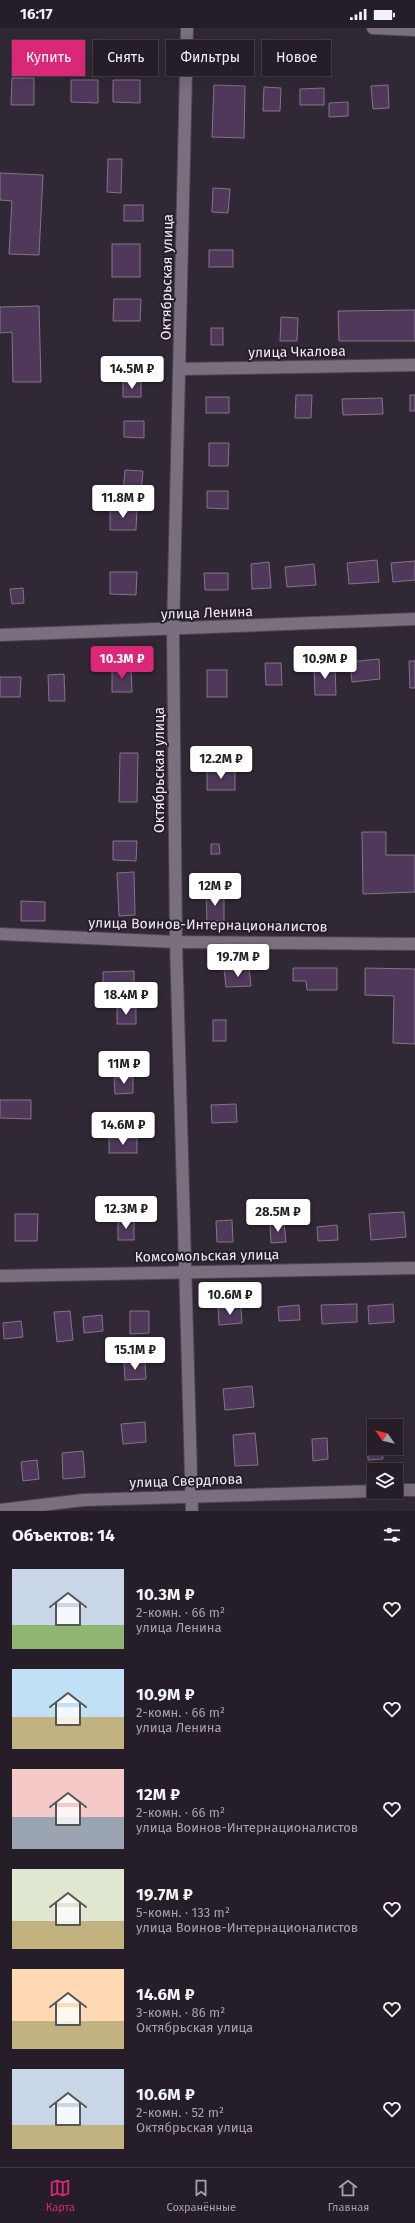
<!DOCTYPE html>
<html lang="ru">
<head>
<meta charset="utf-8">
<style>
  body { margin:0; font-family:"Fira Sans",sans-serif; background:#2d2730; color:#f1f3f6; height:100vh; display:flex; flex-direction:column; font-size:15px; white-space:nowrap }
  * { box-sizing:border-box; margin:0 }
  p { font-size:13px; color:#a3a2a8 }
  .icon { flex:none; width:22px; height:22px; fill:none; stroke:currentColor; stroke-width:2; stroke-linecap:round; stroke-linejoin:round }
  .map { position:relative; height:1483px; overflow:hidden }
  .drawer { display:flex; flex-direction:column; background:#251e28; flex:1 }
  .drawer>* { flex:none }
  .top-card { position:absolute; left:12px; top:12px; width:391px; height:36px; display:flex; gap:8px }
  .needle { width:26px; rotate:304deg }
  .fabs { position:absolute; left:367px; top:1391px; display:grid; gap:8px }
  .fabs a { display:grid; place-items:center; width:36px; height:36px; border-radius:0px; background:#251e28; box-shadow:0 4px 16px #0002,0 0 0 1px #423c45; font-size:20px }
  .price { position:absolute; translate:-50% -34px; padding:0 9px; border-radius:4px; background:#fff; color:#222; font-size:13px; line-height:26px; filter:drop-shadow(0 1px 2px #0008) }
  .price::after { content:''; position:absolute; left:50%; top:24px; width:12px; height:9px; margin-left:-6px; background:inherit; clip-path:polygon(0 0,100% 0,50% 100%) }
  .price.active { background:#db2777; color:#fff }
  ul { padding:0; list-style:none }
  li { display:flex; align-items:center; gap:12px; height:100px; padding:0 12px }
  li span { display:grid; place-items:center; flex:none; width:112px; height:80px; border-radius:0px; color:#555 }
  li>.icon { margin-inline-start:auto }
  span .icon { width:48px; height:48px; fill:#fffc; stroke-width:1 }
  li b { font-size:17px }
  h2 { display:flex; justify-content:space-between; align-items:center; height:48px; padding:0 12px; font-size:17px }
  .chip { padding:0 14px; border-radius:0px; background:#251e28; box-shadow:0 4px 16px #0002,0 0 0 1px #423c45; font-size:14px; line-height:36px }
  .chip.active { background:#db2777; color:#fff }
  .status { display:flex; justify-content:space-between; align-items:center; height:28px; padding:0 20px; background:#251e28; direction:ltr }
  .status svg { height:11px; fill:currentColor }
  .dock { display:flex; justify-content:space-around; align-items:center; height:56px; border-top:1px solid #423c45; background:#251e28; font-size:11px; color:#a3a2a8 }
  .dock a { display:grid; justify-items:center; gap:2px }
  .dock .active { color:#db2777 }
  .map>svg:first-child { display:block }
  .building { fill:#50385b; stroke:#807685 }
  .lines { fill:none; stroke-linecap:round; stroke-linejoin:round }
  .minor-casing { stroke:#4d4550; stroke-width:14 }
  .secondary-casing { stroke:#4d4550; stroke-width:14 }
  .minor { stroke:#7a6f7f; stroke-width:12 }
  .secondary { stroke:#7a6f7f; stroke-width:12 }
  .labels { text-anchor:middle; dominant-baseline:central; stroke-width:4; stroke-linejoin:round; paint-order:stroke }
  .street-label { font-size:14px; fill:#f1ebf4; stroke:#271e2b }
</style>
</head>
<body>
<div class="status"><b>16:17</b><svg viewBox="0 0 49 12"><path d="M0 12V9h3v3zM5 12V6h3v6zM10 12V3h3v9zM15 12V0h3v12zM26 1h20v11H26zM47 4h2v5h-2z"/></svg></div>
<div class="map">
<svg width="415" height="1483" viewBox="0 0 415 1483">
  <rect width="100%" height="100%" fill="#312835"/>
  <g class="building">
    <path d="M12 50H34V77H11Z"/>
    <path d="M71 52H98V75L71 74Z"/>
    <path d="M113 52H140V75L113 74Z"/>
    <path d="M214 57 245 58 244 110 212 109Z"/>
    <path d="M388 57 389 80 373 81 371 58Z"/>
    <path d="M264 59 281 60 280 83H263Z"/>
    <path d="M324 60V77H300V61Z"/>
    <path d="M348 74V88L329 89V75Z"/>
    <path d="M108 131H122L121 165 107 164Z"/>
    <path d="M0 145 43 147 39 227 9 226 12 173 0 172Z"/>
    <path d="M213 160 230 161 228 185 212 184Z"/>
    <rect x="124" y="177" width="19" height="16"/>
    <rect x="112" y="216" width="28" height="33"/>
    <rect x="209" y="222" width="24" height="17"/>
    <path d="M114 271H141L140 293H113Z"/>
    <path d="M39 278 41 354H13L12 304 0 305V279Z"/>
    <path d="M415 282V313H339L338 283Z"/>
    <path d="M281 289 298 290 297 313H280Z"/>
    <rect x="211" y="300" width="12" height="17"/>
    <rect x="123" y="354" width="18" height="15"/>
    <path d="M296 367H312L311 390H295Z"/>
    <rect x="410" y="367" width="5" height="16"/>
    <rect x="206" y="369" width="23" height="16"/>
    <path d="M382 370 383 386 343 387 342 371Z"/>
    <path d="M124 393H144V410L124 409Z"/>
    <path d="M209 415H229L228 438H209Z"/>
    <path d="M125 442 143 443 141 465 123 464Z"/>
    <path d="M207 463H228V481L207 480Z"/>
    <path d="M110 480H137L136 502H110Z"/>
    <path d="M377 532 379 554 349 556 347 535Z"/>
    <path d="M415 533V552L393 554 391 535Z"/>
    <path d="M269 534 271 560 252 561 251 536Z"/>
    <path d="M314 536 316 557 287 559 285 539Z"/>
    <path d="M110 544H137L136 567 110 566Z"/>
    <path d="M204 545H228V562H205Z"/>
    <path d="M23 560 24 575 12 576 10 561Z"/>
    <path d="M379 631 380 651 352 654 350 634Z"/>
    <path d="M409 633H415V660H410Z"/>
    <path d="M265 635H281L282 657H266Z"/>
    <path d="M314 637H335L336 667H315Z"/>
    <path d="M112 640H131L132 664H112Z"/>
    <rect x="207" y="642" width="20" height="27"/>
    <path d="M64 646 65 673H49L48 647Z"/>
    <path d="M0 649H21L20 669H0Z"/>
    <path d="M120 725H138L137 774H119Z"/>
    <rect x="207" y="742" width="28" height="20"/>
    <path d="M362 804H386V827H415V864L363 866Z"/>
    <path d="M113 813H137L136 833 113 832Z"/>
    <path d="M211 816H219L220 826H211Z"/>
    <path d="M134 844 135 887 119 888 117 845Z"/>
    <path d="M224 864V893H207L206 865Z"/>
    <path d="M21 873 45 874V893H21Z"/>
    <path d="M249 940 251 958 226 959 224 941Z"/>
    <path d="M293 940H337V962H307L306 953H293Z"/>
    <path d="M365 940 415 941V1016L393 1015 394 968 365 967Z"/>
    <path d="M134 943V960L103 961V944Z"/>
    <rect x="117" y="980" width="19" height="16"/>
    <rect x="213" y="992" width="13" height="21"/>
    <path d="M133 1049V1065L115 1066 114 1050Z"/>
    <path d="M0 1072H31V1091L0 1090Z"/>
    <path d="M236 1076 237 1094 212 1095 211 1077Z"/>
    <rect x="109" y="1110" width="28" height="15"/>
    <path d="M404 1184 406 1209 371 1212 369 1186Z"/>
    <path d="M15 1186H38L37 1213H15Z"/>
    <path d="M232 1192 233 1214H217L216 1193Z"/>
    <rect x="118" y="1193" width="16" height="19"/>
    <path d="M284 1194 286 1214 271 1215 270 1195Z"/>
    <path d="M337 1197 338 1212 318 1213 317 1199Z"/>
    <path d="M357 1276V1294L322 1296 321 1277Z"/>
    <path d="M393 1276 394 1294 369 1296 368 1278Z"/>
    <path d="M299 1277 300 1292 279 1293 278 1279Z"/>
    <path d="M241 1279 242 1295 219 1297 218 1280Z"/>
    <path d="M70 1283 73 1312 57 1314 54 1284Z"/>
    <path d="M130 1283H149V1305L130 1306Z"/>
    <path d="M102 1287 103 1303 84 1305 83 1289Z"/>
    <path d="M21 1293 23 1309 4 1311 3 1295Z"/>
    <path d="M145 1333 146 1351 125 1352 124 1335Z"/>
    <path d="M252 1358 254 1379 225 1382 223 1361Z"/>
    <path d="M145 1394 146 1414 123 1416 121 1396Z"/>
    <path d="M255 1405 258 1437 235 1438 233 1407Z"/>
    <path d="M327 1410 328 1431 313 1433 312 1411Z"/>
    <path d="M367 1411H374V1420H382L383 1431 368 1432Z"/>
    <path d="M83 1423 85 1449 63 1451 62 1425Z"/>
    <path d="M37 1432 39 1451 23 1453 21 1434Z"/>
  </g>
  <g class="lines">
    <g class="minor-casing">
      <g id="minor">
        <path d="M187 0 173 602 176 914 192 1483"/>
        <path d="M373 0 415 2"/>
        <path d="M179 341 415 337"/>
        <path d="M0 906 176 914 415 916"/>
        <path d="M0 1248 415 1240"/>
        <path d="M396 1462H415"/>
        <path d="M0 1482 83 1472 374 1463"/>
      </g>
    </g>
    <g class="secondary-casing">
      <path id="secondary" d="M0 607 415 591"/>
    </g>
    <use href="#minor" class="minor"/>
    <use href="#secondary" class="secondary"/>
  </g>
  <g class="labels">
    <g class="street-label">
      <text transform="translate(167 249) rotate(-89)">Октябрьская улица</text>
      <text transform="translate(297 324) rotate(-1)">улица Чкалова</text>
      <text transform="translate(207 585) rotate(-2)">улица Ленина</text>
      <text transform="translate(159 742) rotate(-90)">Октябрьская улица</text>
      <text transform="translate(208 897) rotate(1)">улица Воинов-Интернационалистов</text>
      <text transform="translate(207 1228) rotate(-1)">Комсомольская улица</text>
      <text transform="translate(186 1453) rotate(-2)">улица Свердлова</text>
    </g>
  </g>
</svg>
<div class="fabs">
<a><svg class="needle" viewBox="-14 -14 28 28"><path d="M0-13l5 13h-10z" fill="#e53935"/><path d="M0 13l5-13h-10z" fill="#a3a2a8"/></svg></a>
<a><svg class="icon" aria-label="layers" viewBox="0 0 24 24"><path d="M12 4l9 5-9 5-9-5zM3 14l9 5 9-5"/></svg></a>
</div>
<b class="price" style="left:132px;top:362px">14.5M ₽</b>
<b class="price" style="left:123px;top:491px">11.8M ₽</b>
<b class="price active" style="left:122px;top:652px">10.3M ₽</b>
<b class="price" style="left:325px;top:652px">10.9M ₽</b>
<b class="price" style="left:221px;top:752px">12.2M ₽</b>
<b class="price" style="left:215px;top:879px">12M ₽</b>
<b class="price" style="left:238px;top:950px">19.7M ₽</b>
<b class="price" style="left:126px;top:988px">18.4M ₽</b>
<b class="price" style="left:124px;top:1057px">11M ₽</b>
<b class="price" style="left:123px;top:1118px">14.6M ₽</b>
<b class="price" style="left:126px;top:1202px">12.3M ₽</b>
<b class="price" style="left:278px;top:1205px">28.5M ₽</b>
<b class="price" style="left:230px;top:1288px">10.6M ₽</b>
<b class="price" style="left:135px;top:1343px">15.1M ₽</b>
<div class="top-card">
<a class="chip active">Купить</a>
<a class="chip">Снять</a>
<a class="chip">Фильтры</a>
<a class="chip">Новое</a>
</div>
</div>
<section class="drawer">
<h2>Объектов: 14<svg class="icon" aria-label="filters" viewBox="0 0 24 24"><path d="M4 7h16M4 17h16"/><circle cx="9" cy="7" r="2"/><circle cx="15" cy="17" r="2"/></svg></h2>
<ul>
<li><span style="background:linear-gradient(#c9d6e8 70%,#8fb573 0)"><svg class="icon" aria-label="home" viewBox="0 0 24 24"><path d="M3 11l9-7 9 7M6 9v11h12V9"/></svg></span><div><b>10.3M ₽</b><p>2-комн. · 66 m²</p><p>улица Ленина</p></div><svg class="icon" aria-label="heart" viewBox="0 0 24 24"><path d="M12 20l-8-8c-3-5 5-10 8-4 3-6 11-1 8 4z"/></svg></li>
<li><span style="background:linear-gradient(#bfe0f5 60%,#c2b280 0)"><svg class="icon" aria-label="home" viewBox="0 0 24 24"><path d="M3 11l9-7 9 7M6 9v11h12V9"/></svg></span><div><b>10.9M ₽</b><p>2-комн. · 66 m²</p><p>улица Ленина</p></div><svg class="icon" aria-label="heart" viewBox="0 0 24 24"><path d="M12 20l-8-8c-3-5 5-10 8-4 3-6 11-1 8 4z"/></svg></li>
<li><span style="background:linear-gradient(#f6c9c9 60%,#9aa5b1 0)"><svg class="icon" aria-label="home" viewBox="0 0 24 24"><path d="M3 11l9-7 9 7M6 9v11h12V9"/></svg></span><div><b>12M ₽</b><p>2-комн. · 66 m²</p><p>улица Воинов-Интернационалистов</p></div><svg class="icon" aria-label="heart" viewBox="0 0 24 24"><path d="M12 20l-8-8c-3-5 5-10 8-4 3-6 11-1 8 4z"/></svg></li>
<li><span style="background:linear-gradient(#dfe7d0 65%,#c2b280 0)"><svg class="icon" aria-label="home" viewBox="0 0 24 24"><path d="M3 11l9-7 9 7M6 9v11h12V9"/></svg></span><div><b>19.7M ₽</b><p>5-комн. · 133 m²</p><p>улица Воинов-Интернационалистов</p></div><svg class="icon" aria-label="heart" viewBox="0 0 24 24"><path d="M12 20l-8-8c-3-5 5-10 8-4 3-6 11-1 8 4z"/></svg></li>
<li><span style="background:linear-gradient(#ffd9b3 65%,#c2b280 0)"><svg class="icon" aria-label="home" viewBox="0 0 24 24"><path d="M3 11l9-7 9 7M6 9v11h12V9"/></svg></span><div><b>14.6M ₽</b><p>3-комн. · 86 m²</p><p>Октябрьская улица</p></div><svg class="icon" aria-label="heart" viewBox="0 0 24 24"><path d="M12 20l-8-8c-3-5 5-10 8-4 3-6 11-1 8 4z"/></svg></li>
<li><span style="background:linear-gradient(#c9d6e8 70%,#c2b280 0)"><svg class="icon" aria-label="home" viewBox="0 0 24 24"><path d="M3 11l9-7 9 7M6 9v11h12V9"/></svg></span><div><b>10.6M ₽</b><p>2-комн. · 52 m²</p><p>Октябрьская улица</p></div><svg class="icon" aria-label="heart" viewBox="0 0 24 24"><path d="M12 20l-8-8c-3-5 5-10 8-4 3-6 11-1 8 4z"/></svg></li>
</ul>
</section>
<nav class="dock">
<a class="active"><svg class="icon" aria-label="map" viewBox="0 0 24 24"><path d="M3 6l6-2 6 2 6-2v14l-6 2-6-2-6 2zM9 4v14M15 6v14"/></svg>Карта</a>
<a><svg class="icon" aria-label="saved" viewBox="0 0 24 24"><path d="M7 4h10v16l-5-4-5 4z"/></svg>Сохранённые</a>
<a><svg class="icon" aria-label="home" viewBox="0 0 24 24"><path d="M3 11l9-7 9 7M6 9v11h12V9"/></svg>Главная</a>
</nav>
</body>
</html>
